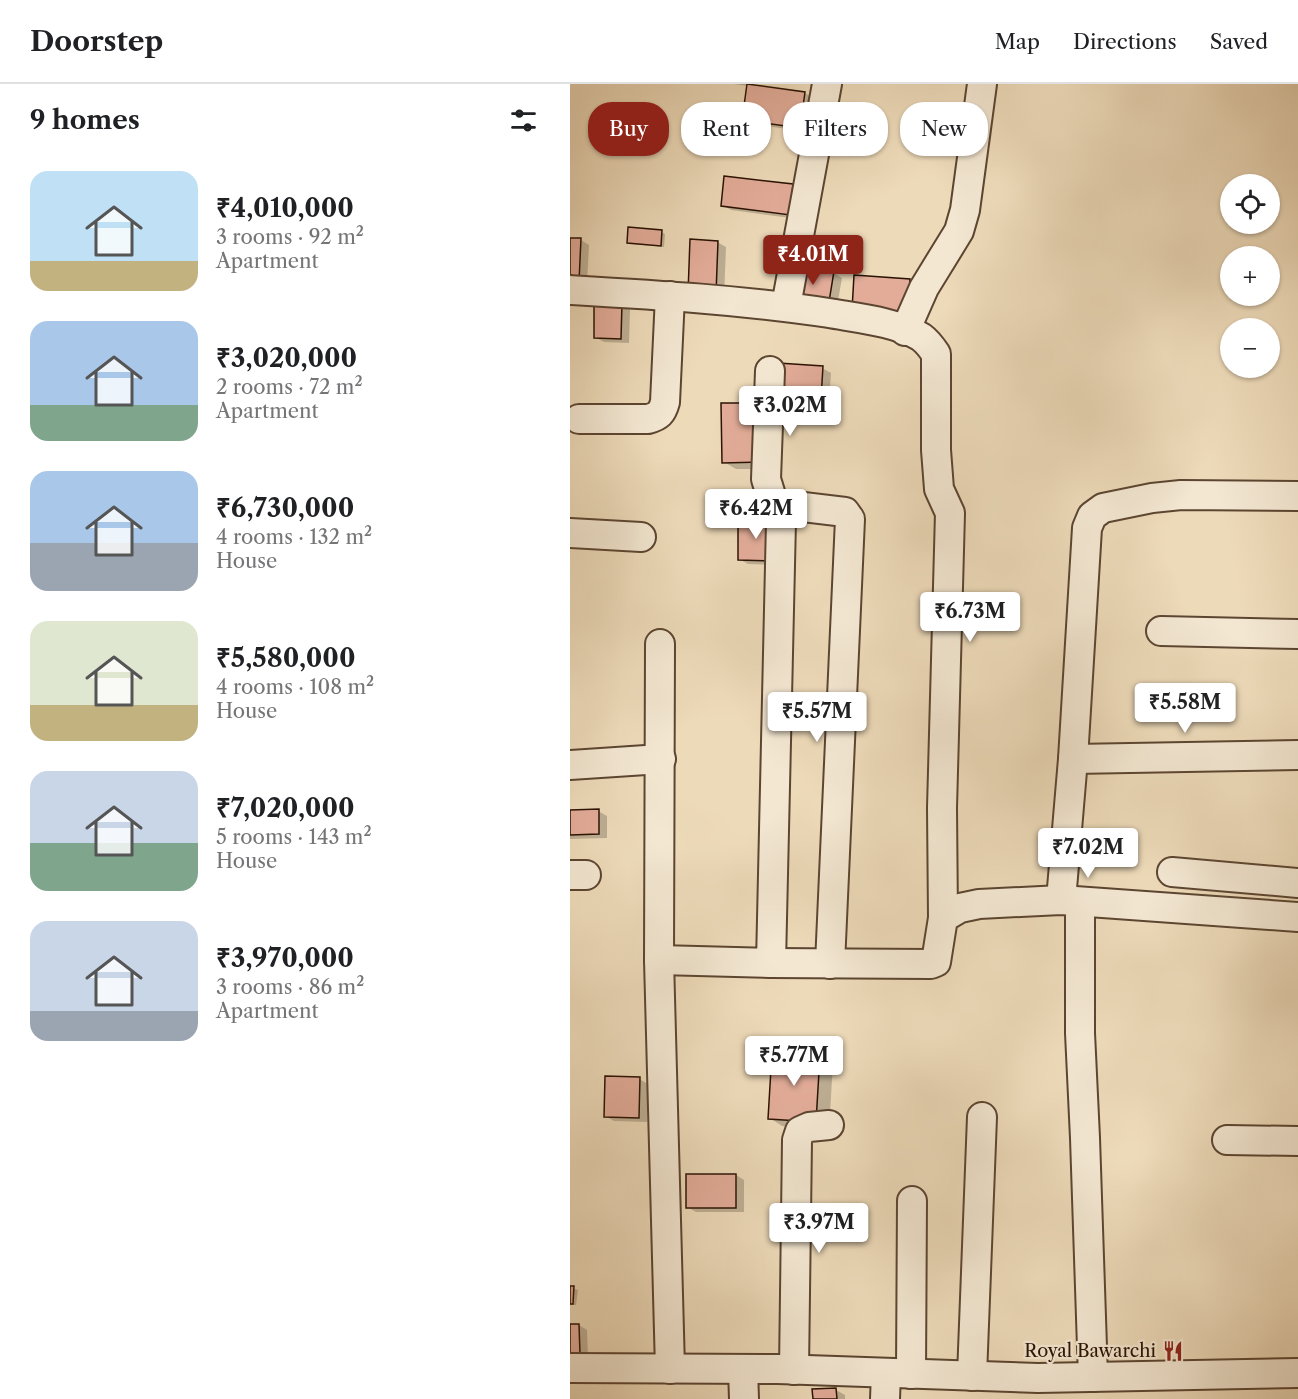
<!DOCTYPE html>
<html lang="en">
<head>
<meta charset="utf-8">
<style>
  body { margin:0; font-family:"Libre Caslon Text",serif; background:#f6f6f6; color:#202124; height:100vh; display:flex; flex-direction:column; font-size:22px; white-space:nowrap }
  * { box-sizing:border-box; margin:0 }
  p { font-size:20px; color:#757577 }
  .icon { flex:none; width:33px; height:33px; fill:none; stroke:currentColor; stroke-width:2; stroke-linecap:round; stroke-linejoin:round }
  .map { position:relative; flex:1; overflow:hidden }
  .panel { display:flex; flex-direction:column; background:#fff; width:570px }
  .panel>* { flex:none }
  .hud { position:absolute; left:18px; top:18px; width:570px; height:54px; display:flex; gap:12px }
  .buttons { position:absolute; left:650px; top:90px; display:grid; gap:12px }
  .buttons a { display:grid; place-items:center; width:60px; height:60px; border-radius:50%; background:#fff; box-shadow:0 2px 4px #0004; font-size:30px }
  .price { position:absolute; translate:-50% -51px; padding:0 14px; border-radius:6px; background:#fff; color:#222; font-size:20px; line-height:39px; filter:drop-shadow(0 2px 3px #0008) }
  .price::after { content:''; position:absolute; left:50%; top:36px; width:18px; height:14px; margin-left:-9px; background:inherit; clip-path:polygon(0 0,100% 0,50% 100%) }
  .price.selected { background:#8f2418; color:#fff }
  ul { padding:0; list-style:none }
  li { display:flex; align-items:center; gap:18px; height:150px; padding:0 30px }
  li span { display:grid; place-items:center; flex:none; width:168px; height:120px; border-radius:18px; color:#555 }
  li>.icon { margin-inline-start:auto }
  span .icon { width:72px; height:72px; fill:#fffc; stroke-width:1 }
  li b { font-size:26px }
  h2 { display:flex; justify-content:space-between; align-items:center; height:72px; padding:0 30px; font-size:26px }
  .tag { padding:0 21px; border-radius:24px; background:#fff; box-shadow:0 2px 4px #0004; font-size:21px; line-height:54px }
  .tag.selected { background:#8f2418; color:#fff }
  header { display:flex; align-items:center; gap:36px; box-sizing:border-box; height:84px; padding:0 30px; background:#fff; border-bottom:2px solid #e0e0e0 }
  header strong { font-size:28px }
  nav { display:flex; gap:33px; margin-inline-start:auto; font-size:21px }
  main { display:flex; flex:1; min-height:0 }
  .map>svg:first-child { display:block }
  .shadow { fill:#0003 }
  .building { fill:#e2ac99; stroke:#2b1304; stroke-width:1.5 }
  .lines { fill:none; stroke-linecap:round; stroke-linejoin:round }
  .minor-casing { stroke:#5c4531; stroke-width:32 }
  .minor { stroke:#f3e7d2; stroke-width:28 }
  .labels { text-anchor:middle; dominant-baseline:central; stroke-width:4.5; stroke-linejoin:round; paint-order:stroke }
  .poi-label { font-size:18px; fill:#2b1304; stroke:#f3e7d2; text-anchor:end }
</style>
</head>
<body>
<header>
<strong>Doorstep</strong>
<nav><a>Map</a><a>Directions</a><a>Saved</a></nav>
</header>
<main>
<section class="panel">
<h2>9 homes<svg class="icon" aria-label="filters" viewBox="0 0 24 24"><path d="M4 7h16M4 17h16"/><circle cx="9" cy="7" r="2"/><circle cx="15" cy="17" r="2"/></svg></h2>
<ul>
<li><span style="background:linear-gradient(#bfe0f5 75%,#c2b280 0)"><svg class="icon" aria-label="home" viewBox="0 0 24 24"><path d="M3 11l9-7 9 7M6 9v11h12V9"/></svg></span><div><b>₹4,010,000</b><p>3 rooms · 92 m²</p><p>Apartment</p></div></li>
<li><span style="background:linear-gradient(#a9c7e8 70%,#7fa58c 0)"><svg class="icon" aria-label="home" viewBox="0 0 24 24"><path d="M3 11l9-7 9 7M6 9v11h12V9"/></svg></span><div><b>₹3,020,000</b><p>2 rooms · 72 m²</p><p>Apartment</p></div></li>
<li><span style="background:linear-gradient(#a9c7e8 60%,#9aa5b1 0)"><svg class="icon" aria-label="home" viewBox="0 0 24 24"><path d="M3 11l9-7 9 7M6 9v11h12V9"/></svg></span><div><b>₹6,730,000</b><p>4 rooms · 132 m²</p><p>House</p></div></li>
<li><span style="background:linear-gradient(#dfe7d0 70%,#c2b280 0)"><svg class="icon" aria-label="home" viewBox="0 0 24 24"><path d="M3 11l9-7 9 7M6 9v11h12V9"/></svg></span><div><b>₹5,580,000</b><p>4 rooms · 108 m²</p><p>House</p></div></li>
<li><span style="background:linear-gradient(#c9d6e8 60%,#7fa58c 0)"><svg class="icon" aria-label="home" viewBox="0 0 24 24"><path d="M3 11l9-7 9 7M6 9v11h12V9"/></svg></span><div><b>₹7,020,000</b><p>5 rooms · 143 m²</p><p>House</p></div></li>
<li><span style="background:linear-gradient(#c9d6e8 75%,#9aa5b1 0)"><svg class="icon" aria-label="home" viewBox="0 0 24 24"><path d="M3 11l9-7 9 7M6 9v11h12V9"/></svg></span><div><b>₹3,970,000</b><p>3 rooms · 86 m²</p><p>Apartment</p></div></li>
</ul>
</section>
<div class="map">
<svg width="728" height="1315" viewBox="0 0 728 1315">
  <rect width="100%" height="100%" fill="#eddab9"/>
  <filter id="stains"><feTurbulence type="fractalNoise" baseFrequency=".00333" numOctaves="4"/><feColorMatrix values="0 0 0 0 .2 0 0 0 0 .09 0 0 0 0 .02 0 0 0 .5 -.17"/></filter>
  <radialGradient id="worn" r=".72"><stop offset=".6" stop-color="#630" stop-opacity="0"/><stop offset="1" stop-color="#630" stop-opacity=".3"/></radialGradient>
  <g class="shadow">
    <path d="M164 0H181V2L235 9 243 14 239 48 182 40 174 35 178 2Z"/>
    <path d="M223 102 231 107 228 135 161 126 152 121Z"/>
    <path d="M91 148 95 150 94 163 63 160 59 158Z"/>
    <path d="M0 155 11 156 19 161 17 201 0 200Z"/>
    <path d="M147 158 156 163 154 214 128 213Z"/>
    <path d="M263 189 272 194 266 228 232 222Z"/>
    <path d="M51 220 60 225 59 259 34 258 25 253Z"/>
    <path d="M252 284 261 289 259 319 216 316 208 311Z"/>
    <path d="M153 321 204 385H166L154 378Z"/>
    <path d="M170 436 212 481 178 480 169 475Z"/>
    <path d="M0 727H28L37 732V754L0 755Z"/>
    <path d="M250 972 263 980 259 1045 212 1042 200 1034Z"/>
    <path d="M69 995 78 1000 77 1038 44 1037 35 1032Z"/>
    <path d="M166 1091 174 1096V1128H126L117 1123Z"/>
    <path d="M0 1203 8 1206 6 1221H0Z"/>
    <path d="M9 1241 17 1246 18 1274 0 1275V1242Z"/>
    <path d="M266 1306 275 1311V1315H244Z"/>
  </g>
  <g class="building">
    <path d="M177 0 235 8 230 44 172 36Z"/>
    <path d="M154 92 223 100 220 131 151 122Z"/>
    <path d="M58 143 92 146 91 162 57 159Z"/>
    <path d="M0 154H11L9 198 0 197Z"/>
    <path d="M120 155 148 157 146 210 118 209Z"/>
    <path d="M228 181 264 187 258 224 222 218Z"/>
    <path d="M284 191 340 195 338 230 282 226Z"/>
    <path d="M24 218 52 219 51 255 24 254Z"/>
    <path d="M208 279 253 282 251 315 206 312Z"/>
    <path d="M151 319H191L192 378 152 379Z"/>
    <path d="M168 435H204L203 477 168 476Z"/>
    <path d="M29 725V750L0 751V726Z"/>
    <path d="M202 968 250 971 246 1038 198 1035Z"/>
    <path d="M35 992 70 993 69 1034 34 1033Z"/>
    <rect x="116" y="1090" width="50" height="34"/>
    <path d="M0 1202H4L3 1220H0Z"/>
    <path d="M0 1240H9L10 1270H0Z"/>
    <path d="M266 1304 267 1315H243L242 1305Z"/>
  </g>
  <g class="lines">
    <g class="minor-casing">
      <g id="minor">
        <path d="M0 206C86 211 173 216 259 229 287 234 327 238 351 253 358 258 362 264 366 270V366L369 405 380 429 372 724 373 834"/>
        <path d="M216 222 257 0"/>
        <path d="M335 247 354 204 389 147 395 126 412 0"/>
        <path d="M200 287 196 395 203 418 212 429"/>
        <path d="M9 335H78C89 332 92 329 95 318L100 212"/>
        <path d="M0 449 71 453"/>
        <path d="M591 547 728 550"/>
        <path d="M90 560 89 876 100 1285"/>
        <path d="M503 675 728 671"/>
        <path d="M0 681 91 675"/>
        <path d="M602 788 728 799"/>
        <path d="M0 791H16"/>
        <path d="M491 816 503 675 517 444 522 432 533 424 582 414 611 411 728 412"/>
        <path d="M510 818V949L515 1054 523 1293"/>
        <path d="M89 876 201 879 211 437 212 429 217 423 225 422 275 428 280 435 260 880"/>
        <path d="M201 879 361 880 366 878 373 834 390 824 409 820 491 816 728 833"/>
        <path d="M657 1056 728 1057"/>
        <path d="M0 1284 208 1285 468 1294 728 1289"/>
        <path d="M173 1285 174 1315"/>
        <path d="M224 1286 227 1056 230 1047 239 1043 259 1041"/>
        <path d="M341 1290 342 1117"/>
        <path d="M402 1292 412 1033"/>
        <path d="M315 1315 316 1290"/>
      </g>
    </g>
    <use href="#minor" class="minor"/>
  </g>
  <defs>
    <g id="restaurant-bare" transform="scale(1.62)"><path d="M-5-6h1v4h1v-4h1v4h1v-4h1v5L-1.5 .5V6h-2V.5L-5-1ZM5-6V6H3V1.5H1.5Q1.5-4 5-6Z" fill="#8f2418" stroke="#f3e7d2" stroke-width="2.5" paint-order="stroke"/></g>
  </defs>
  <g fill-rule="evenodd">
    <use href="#restaurant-bare" x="603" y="1267"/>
  </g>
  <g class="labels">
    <g class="poi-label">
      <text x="586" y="1267">Royal Bawarchi</text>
    </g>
  </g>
  <rect width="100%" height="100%" filter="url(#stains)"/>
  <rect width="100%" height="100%" fill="url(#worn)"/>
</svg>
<div class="buttons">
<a><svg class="icon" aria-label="locate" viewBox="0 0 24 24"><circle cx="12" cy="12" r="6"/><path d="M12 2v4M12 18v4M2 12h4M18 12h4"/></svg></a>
<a>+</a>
<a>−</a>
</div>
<b class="price selected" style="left:243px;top:202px">₹4.01M</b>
<b class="price" style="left:220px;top:353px">₹3.02M</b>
<b class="price" style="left:186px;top:456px">₹6.42M</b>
<b class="price" style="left:400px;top:559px">₹6.73M</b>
<b class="price" style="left:615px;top:650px">₹5.58M</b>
<b class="price" style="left:247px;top:659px">₹5.57M</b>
<b class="price" style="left:518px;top:795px">₹7.02M</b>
<b class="price" style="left:224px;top:1003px">₹5.77M</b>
<b class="price" style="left:249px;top:1170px">₹3.97M</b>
<div class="hud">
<a class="tag selected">Buy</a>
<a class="tag">Rent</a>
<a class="tag">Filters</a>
<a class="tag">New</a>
</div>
</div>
</main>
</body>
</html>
